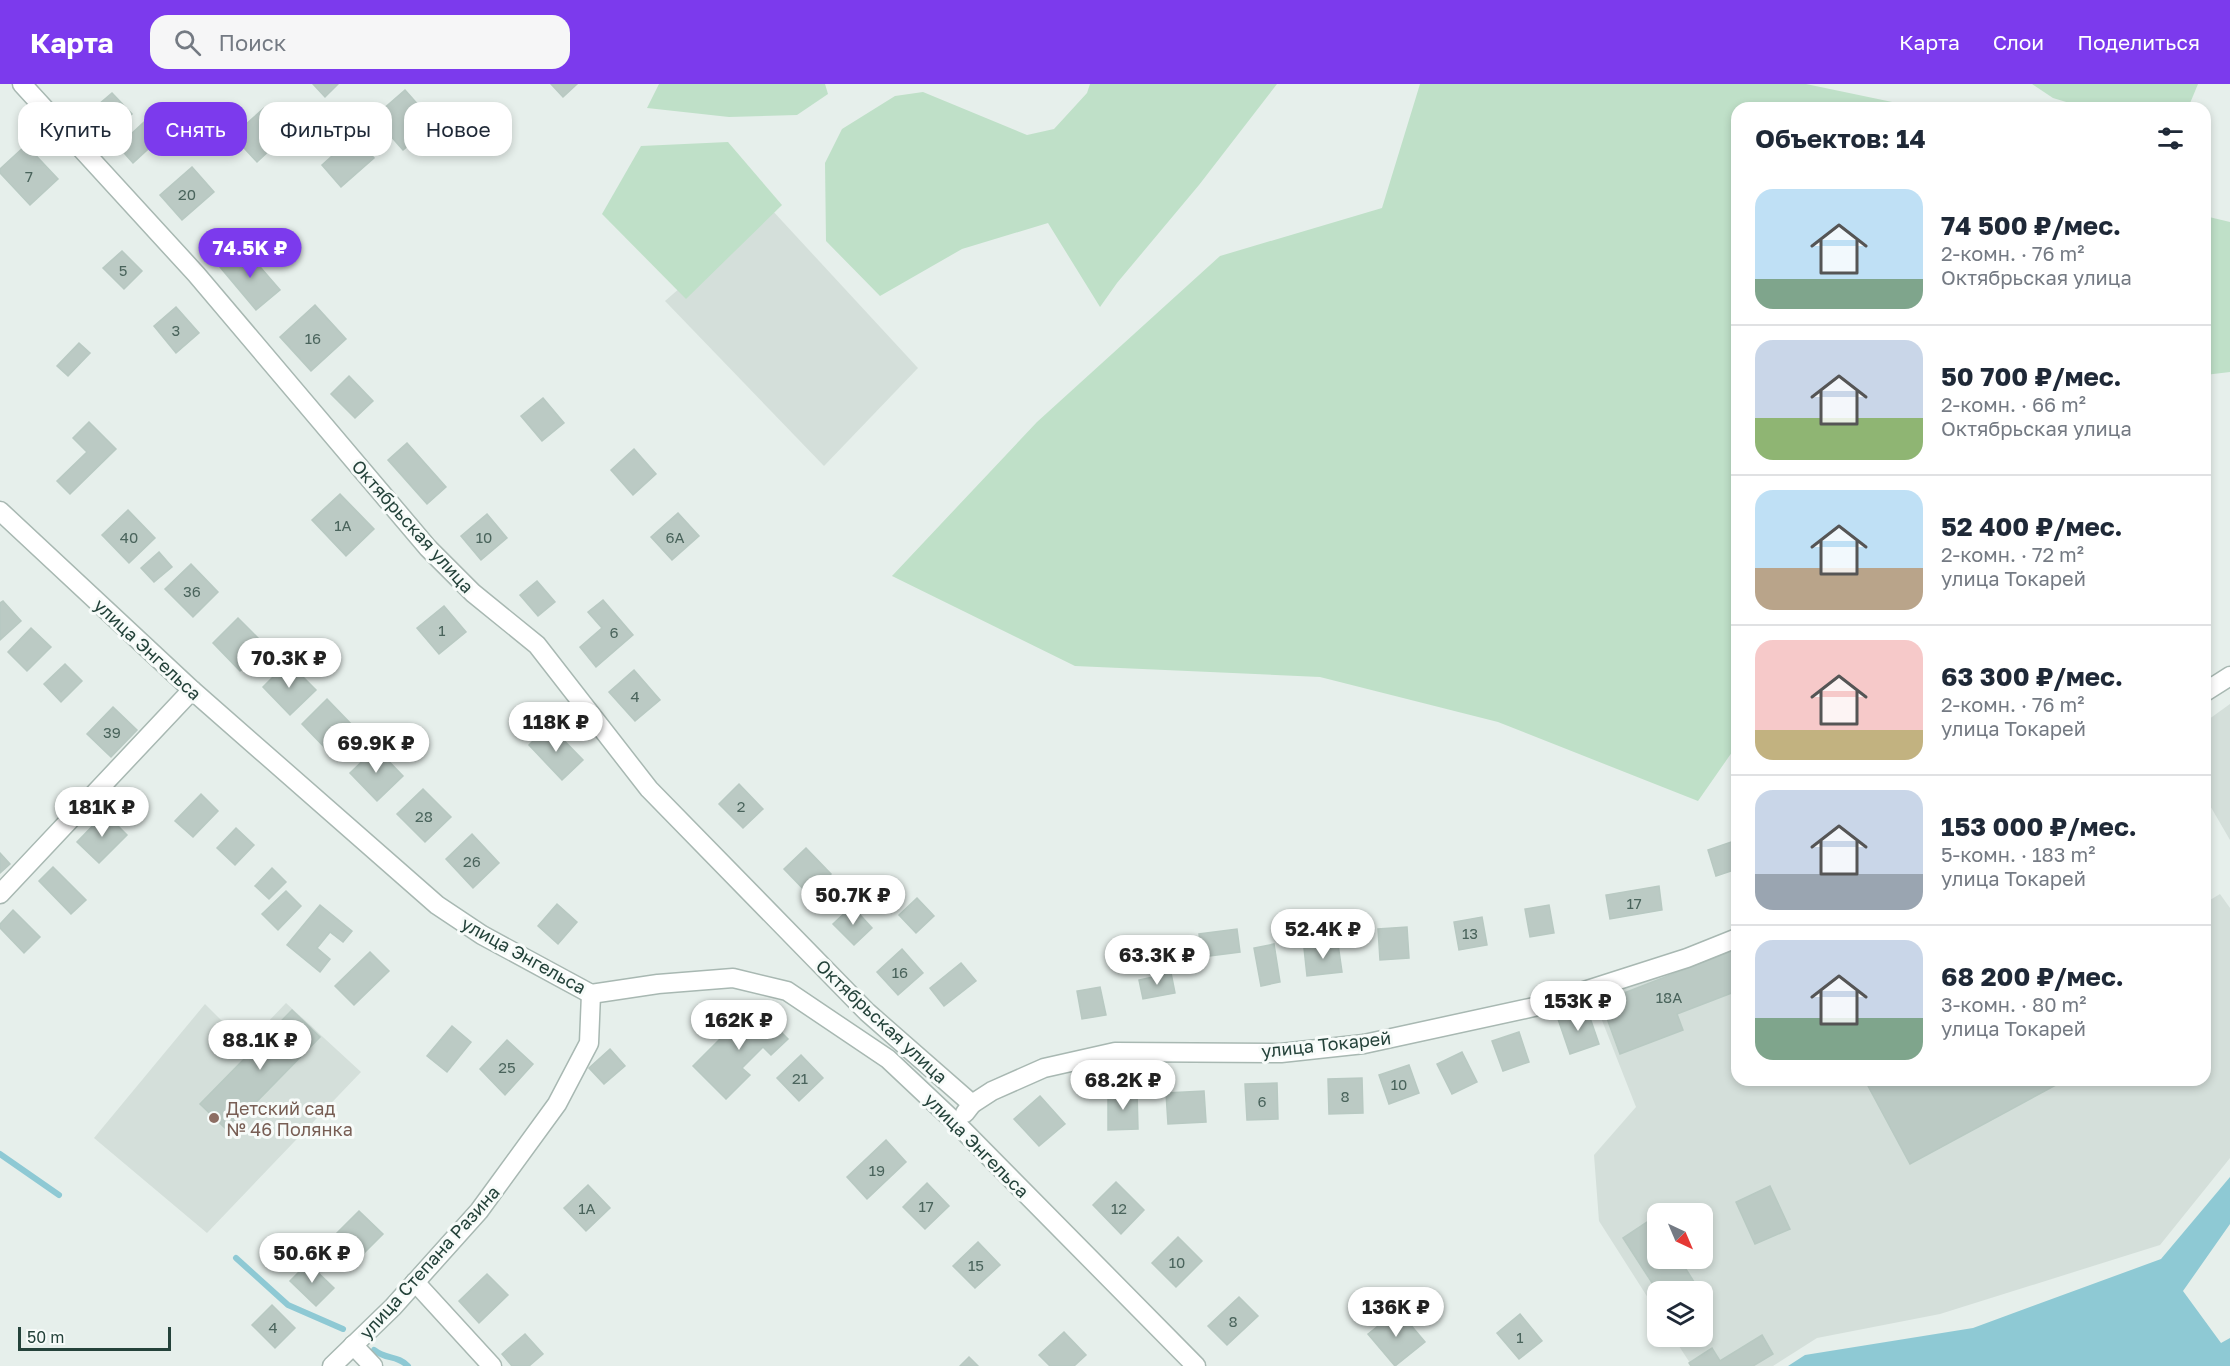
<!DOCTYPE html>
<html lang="ru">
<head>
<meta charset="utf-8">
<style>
  body { margin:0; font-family:"Golos Text",sans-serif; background:#f6f6f7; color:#1f2937; height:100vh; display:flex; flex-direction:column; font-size:22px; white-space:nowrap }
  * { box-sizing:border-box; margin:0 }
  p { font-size:20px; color:#747a83 }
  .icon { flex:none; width:33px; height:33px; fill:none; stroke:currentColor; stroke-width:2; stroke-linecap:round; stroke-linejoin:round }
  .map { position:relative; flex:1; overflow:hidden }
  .drawer { position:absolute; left:1731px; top:18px; width:480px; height:984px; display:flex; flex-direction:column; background:#fff; border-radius:18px; box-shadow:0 3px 9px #0003 }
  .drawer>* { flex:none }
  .hud { position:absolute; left:18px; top:18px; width:570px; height:54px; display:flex; gap:12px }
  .needle { width:39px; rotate:136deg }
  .fabs { position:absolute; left:1647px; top:1119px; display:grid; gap:12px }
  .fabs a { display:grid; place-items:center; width:66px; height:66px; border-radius:12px; background:#fff; box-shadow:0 3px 9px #0003; font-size:30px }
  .scale { position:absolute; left:18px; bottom:15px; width:153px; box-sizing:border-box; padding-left:6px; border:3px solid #24423a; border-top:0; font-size:16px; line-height:21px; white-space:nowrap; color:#24423a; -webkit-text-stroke:4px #f7fbf9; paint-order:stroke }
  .price { position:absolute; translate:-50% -51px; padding:0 14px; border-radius:21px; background:#fff; color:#222; font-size:20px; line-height:39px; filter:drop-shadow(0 2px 3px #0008) }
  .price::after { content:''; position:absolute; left:50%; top:36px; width:18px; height:14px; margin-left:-9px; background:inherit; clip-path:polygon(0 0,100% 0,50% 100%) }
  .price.current { background:#7c3aed; color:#fff }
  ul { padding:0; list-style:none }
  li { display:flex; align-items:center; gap:18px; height:150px; padding:0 24px }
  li+li { border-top:2px solid #e0e1e3 }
  li span { display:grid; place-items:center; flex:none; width:168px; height:120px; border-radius:18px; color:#555 }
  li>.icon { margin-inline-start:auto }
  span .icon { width:72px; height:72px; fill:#fffc; stroke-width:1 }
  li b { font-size:26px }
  h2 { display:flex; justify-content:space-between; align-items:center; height:72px; padding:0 24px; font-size:26px }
  .tag { padding:0 21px; border-radius:18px; background:#fff; box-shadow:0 3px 9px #0003; font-size:21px; line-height:54px }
  .tag.current { background:#7c3aed; color:#fff }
  header { display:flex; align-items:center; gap:36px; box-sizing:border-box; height:84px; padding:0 30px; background:#7c3aed; color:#fff }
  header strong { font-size:28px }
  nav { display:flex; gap:33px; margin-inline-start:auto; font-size:21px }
  .search { width:420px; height:54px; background:#f6f6f7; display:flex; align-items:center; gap:15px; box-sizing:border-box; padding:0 21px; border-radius:18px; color:#747a83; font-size:22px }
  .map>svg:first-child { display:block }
  .built { fill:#d4dfda; fill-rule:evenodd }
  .green { fill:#bfe0c8 }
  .water { fill:#8ec9d4 }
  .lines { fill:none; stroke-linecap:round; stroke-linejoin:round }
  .stream { stroke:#8ec9d4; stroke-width:6 }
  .building { fill:#bbcac4; stroke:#b8c9c2; stroke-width:1.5 }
  .minor-casing { stroke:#a8b8b2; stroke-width:21 }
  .minor { stroke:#fff; stroke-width:18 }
  .education-dot { fill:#8d6e63; stroke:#f7fbf9; stroke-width:2 }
  .labels { text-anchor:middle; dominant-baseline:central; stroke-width:6; stroke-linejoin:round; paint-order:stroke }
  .number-label { font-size:15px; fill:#4a645c }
  .street-label { font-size:18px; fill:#24423a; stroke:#f7fbf9 }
  .education-label { font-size:18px; fill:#785e54; stroke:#f7fbf9; text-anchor:start }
</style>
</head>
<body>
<header>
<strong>Карта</strong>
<div class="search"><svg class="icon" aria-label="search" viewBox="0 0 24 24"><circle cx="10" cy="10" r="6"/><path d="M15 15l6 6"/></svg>Поиск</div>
<nav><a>Карта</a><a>Слои</a><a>Поделиться</a></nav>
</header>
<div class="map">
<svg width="2230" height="1282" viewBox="0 0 2230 1282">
  <rect width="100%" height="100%" fill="#e6efeb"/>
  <g class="built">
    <path d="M771 125 918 284 824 382 665 217Z"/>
    <path d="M2230 620V756L2205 713V638Z"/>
    <path d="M2220 810 2230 824V1074L2160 1161 1940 1230 1817 1254 1773 1282H1692L1673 1253 1702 1252V1208H1658L1657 1228 1599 1137 1594 1071 1636 1023 1594 916 1737 856V996H2205V819ZM1658 1130H1702V1174H1658Z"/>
    <path d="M286 919 361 988 207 1149 94 1054 205 920 246 961Z"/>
  </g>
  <g class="green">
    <path d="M659 0H825L828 10 797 31 729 33 647 24Z"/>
    <path d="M1090 0H1277L1199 101 1117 199 1100 223 1048 139 962 165 880 212 826 157 825 79 842 45 895 12 923 8 1027 51 1054 45 1087 9Z"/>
    <path d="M1420 0H1806L1921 24H1737V661L1698 717 1498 638 1320 593 1075 582 892 492 1037 338 1220 172 1382 124Z"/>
    <path d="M2032 0H2198L2188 24H2086L2053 14Z"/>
    <path d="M728 58 782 121 686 215 602 130 641 62Z"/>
    <path d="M2205 132 2230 138V288L2205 291Z"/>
  </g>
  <path class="water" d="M2230 1093V1140L2183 1207 2221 1259 2230 1254V1282H1788L1805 1271 1973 1244 2161 1175Z"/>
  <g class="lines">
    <g class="stream">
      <path d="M0 1070 59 1111"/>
      <path d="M236 1174 288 1221 343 1245"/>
      <path d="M374 1266C387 1276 397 1271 408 1282"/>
    </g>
  </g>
  <g class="building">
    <path d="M313 0H338L325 13Z"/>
    <path d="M551 0H577L563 13Z"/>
    <path d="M405 6 435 40 403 66 374 33Z"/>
    <path d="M112 9 132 30 112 48 92 26Z"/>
    <path d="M264 24 287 50 257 78 233 52Z"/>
    <path d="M156 27 171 44 133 79 118 62Z"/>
    <path d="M354 52 374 74 341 103 322 81Z"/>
    <path d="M26 61 58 95 30 121 0 89V85Z"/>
    <path d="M192 83 214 108 182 136 160 111Z"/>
    <path d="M243 163 280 206 256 226 220 183Z"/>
    <path d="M122 167 142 187 124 205 103 184Z"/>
    <path d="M315 221 346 255 311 287 280 253Z"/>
    <path d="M176 223 199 249 176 269 154 242Z"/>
    <path d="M79 259 90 269 68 292 57 282Z"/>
    <path d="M349 292 373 317 355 334 331 310Z"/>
    <path d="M543 314 564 339 542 357 521 332Z"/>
    <path d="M89 338 116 365 70 410 57 397 87 368 73 354Z"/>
    <path d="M407 359 446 403 427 420 388 376Z"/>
    <path d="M634 365 656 390 633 411 611 386Z"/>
    <path d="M340 410 374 445 346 472 312 436Z"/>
    <path d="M128 426 155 454 129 479 102 451Z"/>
    <path d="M678 429 699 452 672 476 651 453Z"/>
    <path d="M487 430 507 454 481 476 461 452Z"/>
    <path d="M159 468 172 483 154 498 141 484Z"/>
    <path d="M191 480 218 508 193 533 165 505Z"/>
    <path d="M537 497 555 518 538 532 520 511Z"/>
    <path d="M603 516 633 551 596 583 580 563 602 544 588 528Z"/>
    <path d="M3 517 21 537 0 556V519Z"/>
    <path d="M444 522 466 548 439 570 417 544Z"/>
    <path d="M238 534 266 562 240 587 213 559Z"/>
    <path d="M31 544 51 563 27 587 8 568Z"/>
    <path d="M288 578 316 606 290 631 263 603Z"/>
    <path d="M65 580 82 597 61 618 44 600Z"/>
    <path d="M634 586 660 616 635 637 609 608Z"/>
    <path d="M327 615 354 643 329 668 302 640Z"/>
    <path d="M113 623 137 646 111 673 87 650Z"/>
    <path d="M549 641 583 676 562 696 529 661Z"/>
    <path d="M376 664 403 692 377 717 350 689Z"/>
    <path d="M739 700 763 725 743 744 719 720Z"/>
    <path d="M423 705 451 733 425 758 397 730Z"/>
    <path d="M201 710 218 727 193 753 175 737Z"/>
    <path d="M105 729 127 751 99 779 77 758Z"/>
    <path d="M236 744 254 761 235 781 217 764Z"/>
    <path d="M472 750 499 779 473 804 446 775Z"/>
    <path d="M1737 756V785L1716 792 1708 766Z"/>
    <path d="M806 764 831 790 809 811 784 785Z"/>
    <path d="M0 769 10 780 0 789Z"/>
    <path d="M53 783 86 816 71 830 39 797Z"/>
    <path d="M272 784 286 798 269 815 255 802Z"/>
    <path d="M1659 802 1662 826 1610 835 1606 811Z"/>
    <path d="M286 807 301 822 278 846 262 830Z"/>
    <path d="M917 814 934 832 916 849 899 831Z"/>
    <path d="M557 820 577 838 558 860 538 842Z"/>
    <path d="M320 821 352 847 343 858 330 848 317 864 330 875 320 888 287 861Z"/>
    <path d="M1549 821 1554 849 1530 853 1525 825Z"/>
    <path d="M852 822 872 844 854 861 833 840Z"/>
    <path d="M13 826 40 853 24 869 0 844V840Z"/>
    <path d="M1482 833 1487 861 1459 866 1454 838Z"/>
    <path d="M1407 843 1409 874 1380 876 1378 845Z"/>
    <path d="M1237 845 1240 868 1202 873 1199 850Z"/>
    <path d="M1274 860 1280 898 1261 902 1254 864Z"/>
    <path d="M1338 860 1342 888 1307 892 1304 864Z"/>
    <path d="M902 865 923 889 898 911 877 888Z"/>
    <path d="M1737 865V907L1677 930 1683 946 1620 970 1601 918Z"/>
    <path d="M370 868 389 887 354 921 335 902Z"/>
    <path d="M961 879 976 897 944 922 930 904Z"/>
    <path d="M1171 889 1175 909 1143 915 1139 896Z"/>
    <path d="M1100 903 1106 931 1082 935 1077 907Z"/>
    <path d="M754 921 788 955 771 971 763 963 742 984 750 991 726 1015 693 982Z"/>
    <path d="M1587 925 1599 960 1570 970 1558 935Z"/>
    <path d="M292 926 320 953 228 1047 200 1020Z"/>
    <path d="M452 942 471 958 447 988 427 972Z"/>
    <path d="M1519 948 1529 978 1503 987 1492 957Z"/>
    <path d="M507 956 533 980 505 1011 480 985Z"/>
    <path d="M610 965 625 982 604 1000 589 984Z"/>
    <path d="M1462 968 1477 998 1452 1010 1437 980Z"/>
    <path d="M801 971 823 994 799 1017 777 994Z"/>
    <path d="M1409 981 1419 1009 1389 1020 1379 991Z"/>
    <path d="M1362 994 1363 1029 1329 1030 1328 995Z"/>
    <path d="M1874 996H2065L1910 1080 1867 1000Z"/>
    <path d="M1277 999 1278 1035 1247 1036 1245 1000Z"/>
    <path d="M1204 1007 1206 1038 1168 1040 1166 1009Z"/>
    <path d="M1108 1008H1137L1138 1045 1108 1046Z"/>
    <path d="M1040 1012 1065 1040 1039 1062 1014 1035Z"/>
    <path d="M886 1056 906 1078 867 1115 847 1093Z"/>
    <path d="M1116 1098 1144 1126 1121 1150 1093 1121Z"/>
    <path d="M927 1099 949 1122 925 1145 903 1123Z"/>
    <path d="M588 1101 610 1124 586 1147 564 1124Z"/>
    <path d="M1770 1102 1790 1145 1755 1160 1736 1118Z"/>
    <path d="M359 1127 383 1150 361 1172 337 1149Z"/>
    <path d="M1653 1134 1658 1142V1174H1679L1696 1201 1686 1208H1658L1623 1154Z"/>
    <path d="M1178 1153 1202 1177 1176 1203 1152 1179Z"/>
    <path d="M978 1158 1000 1181 975 1204 953 1182Z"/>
    <path d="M308 1179 334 1204 316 1222 290 1197Z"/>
    <path d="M487 1190 508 1211 479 1239 459 1217Z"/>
    <path d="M1239 1213 1258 1232 1227 1261 1208 1242Z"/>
    <path d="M272 1221 295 1244 275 1264 252 1241Z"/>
    <path d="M1398 1226 1425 1258 1395 1282 1368 1250Z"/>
    <path d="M1520 1230 1542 1257 1519 1275 1497 1249Z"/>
    <path d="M1064 1248 1086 1271 1074 1282H1050L1039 1271Z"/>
    <path d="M525 1250 543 1270 529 1282H512L502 1270Z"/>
    <path d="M1762 1251 1773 1270 1753 1282H1691L1689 1279 1712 1264 1720 1277Z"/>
    <path d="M969 1273 978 1282H960Z"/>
  </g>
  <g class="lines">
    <g class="minor-casing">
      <g id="minor">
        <path d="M22 0 196 190 428 464 473 509 537 561 649 705 867 928 972 1020"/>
        <path d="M0 427 192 606 437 821 482 851 591 910 658 900 733 894 787 907 888 975 957 1040 1196 1282"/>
        <path d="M2205 608 2230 592"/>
        <path d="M0 810 192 606"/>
        <path d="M965 1029 972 1020 992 1007 1044 984 1115 968 1281 969 1364 960 1534 923 1687 874 1737 854"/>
        <path d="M415 1198 492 1282"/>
        <path d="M353 1261 373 1282"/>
        <path d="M332 1282 393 1223 479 1127 557 1020 589 959 591 910"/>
      </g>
    </g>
    <use href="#minor" class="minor"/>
  </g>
  <circle class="education-dot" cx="214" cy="1034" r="6"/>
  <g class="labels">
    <g class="number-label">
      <text x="29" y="92">7</text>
      <text x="187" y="110">20</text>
      <text x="123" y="186">5</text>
      <text x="176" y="246">3</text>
      <text x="313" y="254">16</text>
      <text x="343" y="441">1А</text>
      <text x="129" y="453">40</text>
      <text x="484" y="453">10</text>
      <text x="675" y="453">6А</text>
      <text x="192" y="507">36</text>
      <text x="442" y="546">1</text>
      <text x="614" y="548">6</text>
      <text x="635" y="612">4</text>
      <text x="112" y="648">39</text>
      <text x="741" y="722">2</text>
      <text x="424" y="732">28</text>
      <text x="472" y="777">26</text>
      <text x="1634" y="819">17</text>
      <text x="1470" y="849">13</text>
      <text x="900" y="888">16</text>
      <text x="1669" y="913">18А</text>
      <text x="507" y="983">25</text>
      <text x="800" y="994">21</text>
      <text x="1399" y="1000">10</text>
      <text x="1345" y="1012">8</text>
      <text x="1262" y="1017">6</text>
      <text x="877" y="1086">19</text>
      <text x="926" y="1122">17</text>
      <text x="587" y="1124">1А</text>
      <text x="1119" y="1124">12</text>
      <text x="1177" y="1178">10</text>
      <text x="976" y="1181">15</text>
      <text x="1233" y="1237">8</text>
      <text x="273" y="1243">4</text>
      <text x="1520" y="1253">1</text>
    </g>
    <g class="street-label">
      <text transform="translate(413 442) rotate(48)">Октябрьская улица</text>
      <text transform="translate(148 565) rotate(43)">улица Энгельса</text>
      <text transform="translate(524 871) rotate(29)">улица Энгельса</text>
      <text transform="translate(882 937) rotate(43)">Октябрьская улица</text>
      <text transform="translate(1326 960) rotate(-6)">улица Токарей</text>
      <text transform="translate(977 1061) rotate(45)">улица Энгельса</text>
      <text transform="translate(429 1178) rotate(-48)">улица Степана Разина</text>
    </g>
    <g class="education-label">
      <text x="226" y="1024">Детский сад<tspan x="226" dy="21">№ 46 Полянка</tspan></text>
    </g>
  </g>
</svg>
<div class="fabs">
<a><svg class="needle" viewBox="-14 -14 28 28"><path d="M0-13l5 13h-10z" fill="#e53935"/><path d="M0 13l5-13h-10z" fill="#747a83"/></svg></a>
<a><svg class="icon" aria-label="layers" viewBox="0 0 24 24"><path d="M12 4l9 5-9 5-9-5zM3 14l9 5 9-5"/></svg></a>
</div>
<div class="scale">50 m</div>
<b class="price current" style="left:250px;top:195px">74.5K ₽</b>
<b class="price" style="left:289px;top:605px">70.3K ₽</b>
<b class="price" style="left:556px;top:669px">118K ₽</b>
<b class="price" style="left:376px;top:690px">69.9K ₽</b>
<b class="price" style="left:102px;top:754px">181K ₽</b>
<b class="price" style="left:853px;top:842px">50.7K ₽</b>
<b class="price" style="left:1323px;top:876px">52.4K ₽</b>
<b class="price" style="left:1157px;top:902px">63.3K ₽</b>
<b class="price" style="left:1578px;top:948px">153K ₽</b>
<b class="price" style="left:739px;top:967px">162K ₽</b>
<b class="price" style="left:260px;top:987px">88.1K ₽</b>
<b class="price" style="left:1123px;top:1027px">68.2K ₽</b>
<b class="price" style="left:312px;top:1200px">50.6K ₽</b>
<b class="price" style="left:1396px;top:1254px">136K ₽</b>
<div class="hud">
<a class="tag">Купить</a>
<a class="tag current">Снять</a>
<a class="tag">Фильтры</a>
<a class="tag">Новое</a>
</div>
<section class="drawer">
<h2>Объектов: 14<svg class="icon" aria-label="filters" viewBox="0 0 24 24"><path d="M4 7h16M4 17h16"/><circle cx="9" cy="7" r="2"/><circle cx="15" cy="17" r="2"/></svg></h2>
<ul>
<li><span style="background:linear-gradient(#bfe0f5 75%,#7fa58c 0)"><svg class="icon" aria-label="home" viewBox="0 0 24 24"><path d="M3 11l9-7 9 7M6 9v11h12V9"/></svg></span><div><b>74 500 ₽/мес.</b><p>2-комн. · 76 m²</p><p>Октябрьская улица</p></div></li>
<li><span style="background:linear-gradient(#c9d6e8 65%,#8fb573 0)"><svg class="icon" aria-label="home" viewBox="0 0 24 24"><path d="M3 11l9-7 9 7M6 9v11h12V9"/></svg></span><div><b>50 700 ₽/мес.</b><p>2-комн. · 66 m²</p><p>Октябрьская улица</p></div></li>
<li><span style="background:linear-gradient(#bfe0f5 65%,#b9a48a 0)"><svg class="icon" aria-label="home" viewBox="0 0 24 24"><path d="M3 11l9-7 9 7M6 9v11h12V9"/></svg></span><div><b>52 400 ₽/мес.</b><p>2-комн. · 72 m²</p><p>улица Токарей</p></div></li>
<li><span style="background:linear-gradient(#f6c9c9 75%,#c2b280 0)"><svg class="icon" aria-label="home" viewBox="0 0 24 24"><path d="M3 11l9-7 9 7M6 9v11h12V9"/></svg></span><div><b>63 300 ₽/мес.</b><p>2-комн. · 76 m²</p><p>улица Токарей</p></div></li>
<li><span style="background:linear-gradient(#c9d6e8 70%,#9aa5b1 0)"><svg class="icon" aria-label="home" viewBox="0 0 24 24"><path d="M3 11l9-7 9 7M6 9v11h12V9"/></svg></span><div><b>153 000 ₽/мес.</b><p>5-комн. · 183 m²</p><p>улица Токарей</p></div></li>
<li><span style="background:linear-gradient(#c9d6e8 65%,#7fa58c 0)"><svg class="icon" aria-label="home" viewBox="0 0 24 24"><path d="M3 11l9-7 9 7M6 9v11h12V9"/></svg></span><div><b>68 200 ₽/мес.</b><p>3-комн. · 80 m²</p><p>улица Токарей</p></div></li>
</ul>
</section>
</div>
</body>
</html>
